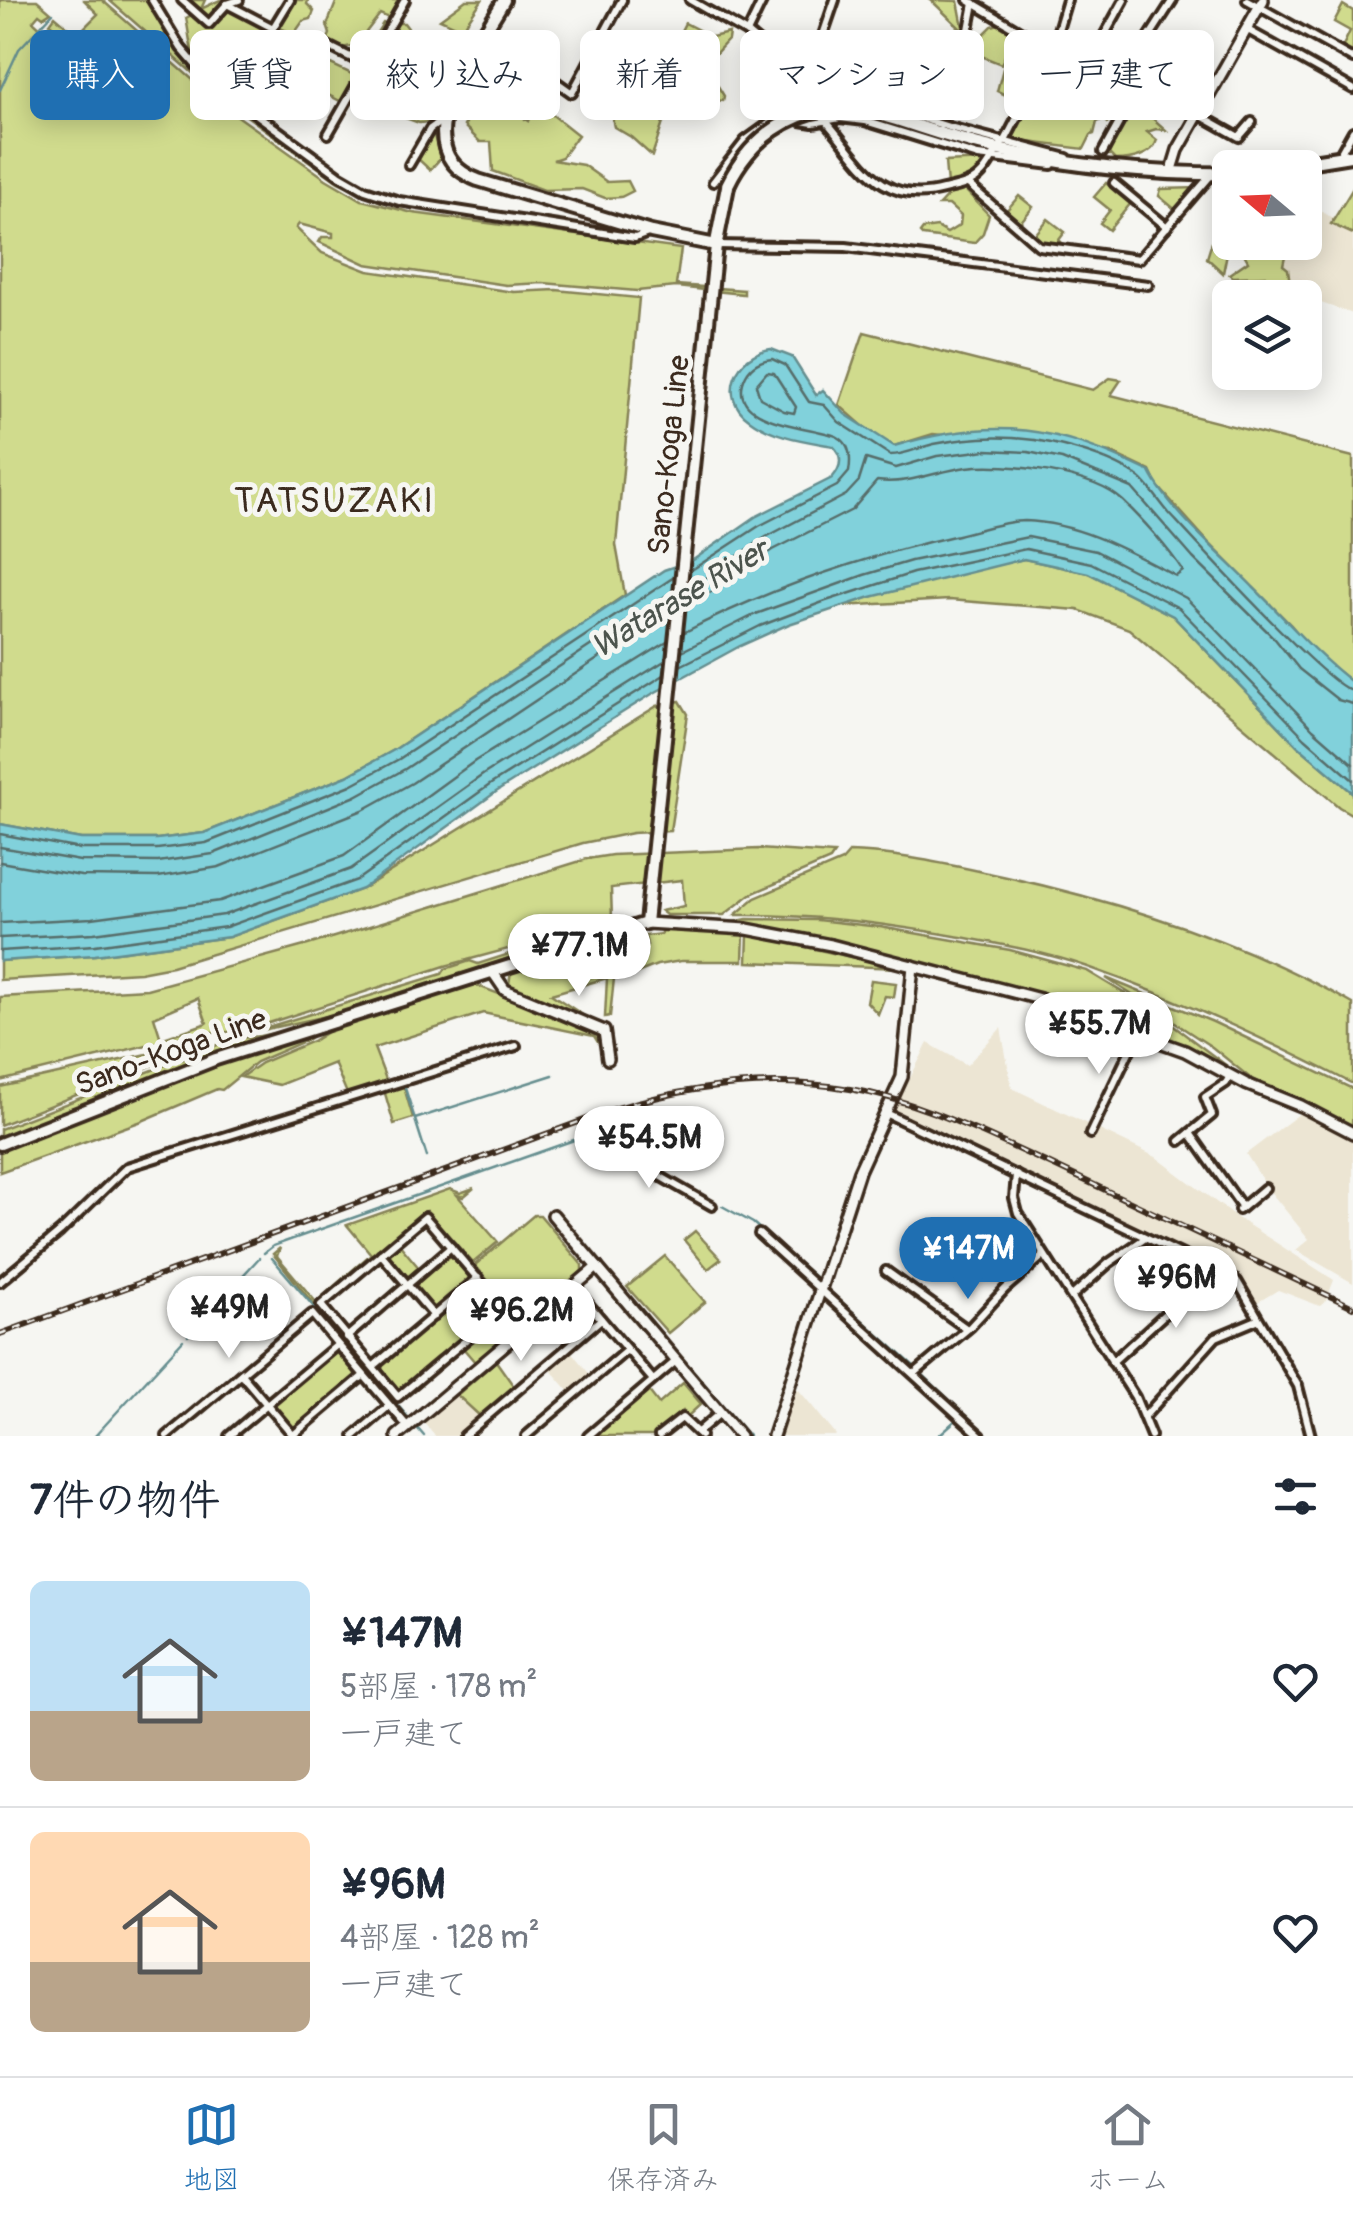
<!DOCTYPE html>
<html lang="ja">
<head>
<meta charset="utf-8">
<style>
  body { margin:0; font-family:Pangolin,"Klee One",sans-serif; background:#f2f2f3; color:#1f2937; height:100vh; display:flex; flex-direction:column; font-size:38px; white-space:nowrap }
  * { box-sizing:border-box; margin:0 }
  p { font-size:32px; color:#747a83 }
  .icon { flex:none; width:55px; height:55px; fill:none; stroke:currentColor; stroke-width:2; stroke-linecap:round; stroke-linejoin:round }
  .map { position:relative; height:1436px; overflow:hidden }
  .side { display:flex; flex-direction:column; background:#fff; flex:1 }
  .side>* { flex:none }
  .top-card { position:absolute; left:30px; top:30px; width:1295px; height:90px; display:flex; gap:20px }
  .needle { width:65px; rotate:289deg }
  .buttons { position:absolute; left:1212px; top:150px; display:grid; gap:20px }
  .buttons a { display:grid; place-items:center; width:110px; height:110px; border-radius:15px; background:#fff; box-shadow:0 5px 25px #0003; font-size:50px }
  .price { position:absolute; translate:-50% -85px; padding:0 22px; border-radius:35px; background:#fff; color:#222; font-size:32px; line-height:65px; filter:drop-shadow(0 2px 5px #0008) }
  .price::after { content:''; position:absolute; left:50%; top:60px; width:30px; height:22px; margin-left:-15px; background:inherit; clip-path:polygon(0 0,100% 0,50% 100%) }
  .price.active { background:#1f6fb2; color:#fff }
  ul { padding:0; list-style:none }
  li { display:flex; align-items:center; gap:30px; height:250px; padding:0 30px }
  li+li { border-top:2px solid #e0e1e3 }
  li span { display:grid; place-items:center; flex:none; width:280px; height:200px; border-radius:15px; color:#555 }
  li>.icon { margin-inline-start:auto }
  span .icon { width:120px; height:120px; fill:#fffc; stroke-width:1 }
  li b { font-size:42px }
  h2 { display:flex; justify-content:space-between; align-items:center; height:120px; padding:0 30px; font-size:42px }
  .pill { padding:0 35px; border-radius:15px; background:#fff; box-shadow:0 5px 25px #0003; font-size:35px; line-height:90px }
  .pill.active { background:#1f6fb2; color:#fff }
  .tabs { display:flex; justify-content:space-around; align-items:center; height:140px; border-top:2px solid #e0e1e3; background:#fff; font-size:28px; color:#747a83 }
  .tabs a { display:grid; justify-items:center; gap:5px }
  .tabs .active { color:#1f6fb2 }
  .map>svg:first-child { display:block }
  .built { fill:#ece5d3 }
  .green { fill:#d0db8d; stroke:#868256; stroke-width:2.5; fill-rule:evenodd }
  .water { fill:#81d1db; stroke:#658e8f; stroke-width:2.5 }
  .pier { fill:#f6f6f2 }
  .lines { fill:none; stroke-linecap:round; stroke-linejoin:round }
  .shore { stroke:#576d6a; stroke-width:2.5 }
  .stream { stroke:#658e8f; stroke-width:2.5 }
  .street-casing { stroke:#3b2a1e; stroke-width:14 }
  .secondary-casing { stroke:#3b2a1e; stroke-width:16 }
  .primary-casing { stroke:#3b2a1e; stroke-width:18 }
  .highway-casing { stroke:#3b2a1e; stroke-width:19 }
  .street { stroke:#f6f6f2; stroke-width:6 }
  .secondary { stroke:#f6f6f2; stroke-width:9 }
  .primary { stroke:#f6f6f2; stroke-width:10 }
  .highway { stroke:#f6f6f2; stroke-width:11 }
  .rail-casing { stroke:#3b2a1e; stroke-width:6 }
  .rail { stroke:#f6f6f2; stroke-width:2.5; stroke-dasharray:8; stroke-linecap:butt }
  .highway-bridge-casing { stroke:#3b2a1e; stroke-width:19; stroke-linecap:butt }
  .highway-bridge { stroke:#f6f6f2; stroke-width:11 }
  .labels { text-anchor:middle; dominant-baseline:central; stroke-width:10; stroke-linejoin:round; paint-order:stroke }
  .street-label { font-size:30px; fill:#3b2a1e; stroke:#f6f6f2 }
  .water-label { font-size:32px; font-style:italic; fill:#4c544d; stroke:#f6f6f2 }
  .quarter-label { font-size:35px; letter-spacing:2.5px; fill:#3b2a1e; stroke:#f6f6f2 }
</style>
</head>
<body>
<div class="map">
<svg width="1353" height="1436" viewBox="0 0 1353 1436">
  <rect width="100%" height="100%" fill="#f6f6f2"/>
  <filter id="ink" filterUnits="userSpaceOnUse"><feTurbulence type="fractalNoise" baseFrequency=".01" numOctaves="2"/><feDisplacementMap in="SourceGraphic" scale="20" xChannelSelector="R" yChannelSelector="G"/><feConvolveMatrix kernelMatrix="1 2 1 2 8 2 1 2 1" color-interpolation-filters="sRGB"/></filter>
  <g filter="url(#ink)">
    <g class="built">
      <path d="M1305 202 1353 230V314L1254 280 1270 248 1264 243 1305 242Z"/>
      <path d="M1001 1028 1012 1088 1156 1157 1236 1217 1334 1280 1326 1301 1320 1306 1278 1290 1253 1305 1237 1274 1121 1224 895 1114 893 1108 902 1088H905L928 1043 967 1065Z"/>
      <path d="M1303 1111 1341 1131 1353 1141V1283L1296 1250 1309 1239 1268 1189 1246 1154Z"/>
      <path d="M570 1350 591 1376 571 1393 549 1368Z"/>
      <path d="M798 1389 836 1435 835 1436H779L792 1397Z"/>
      <path d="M457 1395 481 1417 458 1436H435L424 1423Z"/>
    </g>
    <g class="green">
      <path d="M0 0H37L51 12 43 17 39 14 33 21 46 33 53 26 50 23 55 16 77 35 98 14 84 0H102L218 102 326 179 362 200 413 213 681 249 676 285 744 290V294L676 287 637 291 543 283 506 285 366 264 319 242 322 237H333V233L299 224 296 228 322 253 368 271 514 292 556 290 639 298 616 545 625 595 394 750 347 776 204 833 157 839H81L0 824Z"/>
      <path d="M109 0H148L167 31 164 35 201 77 344 183 386 201 498 221 381 202 338 182 219 96Z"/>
      <path d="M189 0H205L201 9 220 0C237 16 257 27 280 23L296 0H308L307 4 314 11 311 19 303 21 294 34 280 28 277 31 284 35 282 41 354 75 342 102 328 95 320 110 313 106C282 117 219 90 198 64 190 54 189 31 186 18L200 10Z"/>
      <path d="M337 0H401L391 19 380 14 356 45 342 48 327 41 330 34 327 25Z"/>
      <path d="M466 0H482L462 29 440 19Z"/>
      <path d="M931 0 958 1 964 32Z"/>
      <path d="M1343 5 1353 11V54L1342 48 1350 31 1334 22Z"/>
      <path d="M383 23H404L417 40 396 70 384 69 361 58Z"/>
      <path d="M685 23 712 37 729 33 728 40 705 65 724 96 723 101 697 98 695 110 699 113 695 120 662 99 672 76 667 75 666 60Z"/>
      <path d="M1002 23 1043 53 1027 89 1015 99 997 91 1008 50 1001 64 981 56V37L992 26Z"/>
      <path d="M955 30 963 36 938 68 929 61Z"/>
      <path d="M1055 53 1068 54 1111 77 1104 98 1106 103 1118 109 1116 118 1108 123 1104 119 1097 122 1094 134 1091 135 1084 149 1012 140Z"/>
      <path d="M507 58 519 63 521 68 512 90 518 92 516 101 529 100 531 104 525 119 528 121 535 101 578 135 562 157 553 160 583 165 607 182 628 181 633 191 621 197 605 198 582 189 544 190 493 171 491 142H480L464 126Z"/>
      <path d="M417 60 430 64 443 78 429 122 419 123 400 116 391 101 390 90 397 92 396 99 416 108 425 106C419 92 404 90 391 85L398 75 429 82 431 74Z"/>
      <path d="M365 76 379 84 366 109 351 101Z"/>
      <path d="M631 85 638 91 634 97 665 117 652 156 631 137 614 127C611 117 613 104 612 93Z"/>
      <path d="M1138 112 1149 115 1166 130 1156 129 1147 132 1157 140C1153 156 1130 160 1115 160L1109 154C1115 137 1121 120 1138 112Z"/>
      <path d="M433 131 440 159 430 170 417 158Z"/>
      <path d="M984 160 982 169 967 179 947 185 945 162Z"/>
      <path d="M1106 183 1131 203 1109 230 1100 223 1110 210 1094 197Z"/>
      <path d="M1197 188 1177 211 1159 196 1161 189Z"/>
      <path d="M1353 188V234L1331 224Z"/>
      <path d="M964 189 989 215 983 233 974 243 923 236 920 233 923 229 937 227 947 233 960 225 961 216 949 205H939L953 190Z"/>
      <path d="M1019 196 1033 207 1019 224 1005 212Z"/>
      <path d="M1048 219 1065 232 1059 240 1067 248 1042 243 1034 236Z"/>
      <path d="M1230 238V242L1257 243 1270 252H1279L1285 256 1283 265 1288 269 1290 284 1268 281 1266 276 1233 277 1229 274 1248 261 1239 245 1234 243 1227 253 1223 273 1207 258 1212 242Z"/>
      <path d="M864 332 1093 390 1110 378 1121 380 1111 395 1353 457V683L1314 653 1291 625 1209 543 1156 484 1150 471 1112 453 933 434 894 446 872 434 839 405Z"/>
      <path d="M1024 559 1088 573 1173 616 1298 746 1353 793V815L1339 807 1129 629 1078 610 949 600 841 606 915 583Z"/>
      <path d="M680 701 688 714 670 831 632 833 583 843 172 966 140 972 0 980V961L95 955 229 937 362 889 657 706Z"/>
      <path d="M759 849 834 854 830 860 751 894 724 915H666L661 911 684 906 682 880 611 888 612 920 605 923 445 966 241 1032H200L0 1081V997L147 989 308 945 587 859 612 855ZM198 998 207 1023 161 1039 154 1017Z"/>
      <path d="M850 852C893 853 936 862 979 871 1104 897 1241 939 1353 1004V1084C1268 1040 1179 999 1088 967 1045 952 999 944 955 936 881 923 810 914 735 915L755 898 842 861Z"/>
      <path d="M747 919 817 920 880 927 1010 950 1087 971 1155 1012 1239 1075 1157 1035 1047 997 854 946 728 923Z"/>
      <path d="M603 927 346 1012 248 1033 442 974 445 969 470 961 478 964 581 931Z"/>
      <path d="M707 930 744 933 743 961H681L657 965 632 975 626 969 643 964 640 948 647 945 645 936 661 934V931Z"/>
      <path d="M748 934 900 968 747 962Z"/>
      <path d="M628 937 636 962 615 969 610 1016 605 1017 607 978 551 994 589 1019 513 989 509 984 511 972 525 966Z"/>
      <path d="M1106 978 1213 1022 1353 1089 1352 1128 1249 1077 1212 1047Z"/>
      <path d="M871 980 896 983 894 997 885 996 878 1014 867 1002Z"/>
      <path d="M473 984 595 1031 600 1039 599 1044 594 1036 483 1013 374 1048 387 1082 348 1096 334 1063 279 1085 241 1077 261 1063 313 1041 338 1025Z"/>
      <path d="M316 1024 203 1060 0 1140V1129L233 1039 260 1036Z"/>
      <path d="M321 1030 307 1040 256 1062 222 1090 217 1089 142 1121 0 1172V1149L227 1060Z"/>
      <path d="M201 1042 199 1047 0 1125V1087Z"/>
      <path d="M403 1084 413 1118 394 1124 384 1090Z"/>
      <path d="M474 1188 463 1197 457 1195 498 1242 473 1263 427 1211 315 1306 273 1254 280 1248 277 1256 316 1302 371 1254 347 1225 450 1189 460 1193Z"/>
      <path d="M534 1215H540L582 1265V1271L525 1319 519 1318 475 1265Z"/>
      <path d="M695 1231 721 1259 708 1269 684 1240Z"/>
      <path d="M399 1244 420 1269 412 1276H405L389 1258V1252Z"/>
      <path d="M665 1256 705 1302 668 1333 627 1287Z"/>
      <path d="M446 1257H453L469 1275 468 1281 438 1307H431L417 1289V1281Z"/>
      <path d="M462 1295 474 1309 463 1319 472 1331 403 1390 396 1389 382 1372 383 1363Z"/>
      <path d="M498 1318H505L511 1325V1331L475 1362 463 1348Z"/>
      <path d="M333 1353H339L355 1372V1377L296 1427H291L275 1408 276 1403Z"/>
      <path d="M496 1361 515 1388 481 1417 457 1395Z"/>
      <path d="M683 1383 701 1404 688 1416 683 1411 654 1436H601L598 1432 648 1390 659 1404Z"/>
    </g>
    <path class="water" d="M771 349 792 357 816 395 823 390 845 414 894 446C996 416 1056 426 1150 472 1169 510 1222 555 1253 587 1287 620 1315 654 1353 683V793L1298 746 1173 616 1088 573 1024 559 871 597 789 624 740 646 652 694 496 792 362 889 229 937 95 955 0 961V824L81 839H157L204 833 347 776 394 750 664 570 693 560 755 517 832 478C841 468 844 457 833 446 805 441 773 437 749 419 717 396 736 354 771 349Z"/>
    <path class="pier" d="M690 555 676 686 661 694 675 561Z"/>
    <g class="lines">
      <g class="shore">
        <path d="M767 372 774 373 796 407 794 413 784 411 760 398 756 385Z"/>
        <path d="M690 571 759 526 837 486 849 472C851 460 851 444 838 437 816 426 721 425 746 375 752 364 761 360 772 359L785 365 809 402 824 405 839 422 890 455C906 455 920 447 934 444 977 435 1021 435 1063 446 1087 452 1120 463 1140 478 1148 484 1160 503 1169 513 1194 540 1328 688 1353 691"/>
        <path d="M688 585 704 579 766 537 846 495 859 481 866 459 896 468 937 456 987 450 1028 452 1062 459 1132 488 1193 558 1275 639 1299 669 1338 700 1353 704"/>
        <path d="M683 633C770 588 862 557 958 535 979 530 1004 521 1025 521 1080 523 1128 551 1176 576L1183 571C1169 549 1142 519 1123 501 1094 473 1006 462 967 467 937 471 908 485 877 481L852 510 773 550 711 592 687 602"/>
        <path d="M682 651 756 614 864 575 911 561 1028 537 1096 551 1186 598 1313 729 1353 764"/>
        <path d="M680 666 760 626 823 602 913 573 1026 549 1091 563 1179 608 1305 738 1353 780"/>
        <path d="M0 834 80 849H157L206 843 351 785 399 759 674 577"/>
        <path d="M0 847 80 861 158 862 213 854 356 796 405 769 673 591"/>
        <path d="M0 862 81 876 158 877 219 867 363 810 412 783 671 610"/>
        <path d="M0 923 92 918 220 901 344 856 475 761 667 642"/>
        <path d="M0 938 94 933 224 915 351 869 484 774 666 660"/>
        <path d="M0 951 95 945 226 927 357 880 491 784 664 675"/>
      </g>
      <g class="stream">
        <path d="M0 90 19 49 53 13"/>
        <path d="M404 1085 427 1157"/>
        <path d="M415 1119 553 1075"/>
        <path d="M580 1138C612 1127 636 1155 661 1172"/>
        <path d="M667 1176 715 1203"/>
        <path d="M722 1206 753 1223 815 1277"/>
        <path d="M568 1224 749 1436"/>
        <path d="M264 1253 273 1246 574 1140"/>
        <path d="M272 1258 407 1416"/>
        <path d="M826 1288 915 1367"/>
        <path d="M188 1335 259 1258"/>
        <path d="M921 1373 988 1436"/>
        <path d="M418 1429 424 1436"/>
        <path d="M95 1436 183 1340"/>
        <path d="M938 1436 957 1419"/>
      </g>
      <g class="street-casing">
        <g id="street">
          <path d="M152 0 181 48 207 78 339 175 365 190 399 201 635 238 651 232"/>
          <path d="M182 0 209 24 227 4 239 0"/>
          <path d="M690 0 747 33 807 82 949 127 1067 158"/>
          <path d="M968 0 1052 50"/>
          <path d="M1173 0 1122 79 1153 89 1162 77 1208 97"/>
          <path d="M1247 0 1353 59"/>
          <path d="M227 4 273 28 290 0"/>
          <path d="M1246 29 1353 89"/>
          <path d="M486 32 572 93 622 0"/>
          <path d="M747 33 763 0"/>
          <path d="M322 43 446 105"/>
          <path d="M1089 63 1124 0"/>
          <path d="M907 107 968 35 974 3"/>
          <path d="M1198 114 1239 137 1252 122"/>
          <path d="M825 120C860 159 879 207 943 190 956 187 970 185 979 176 991 166 994 150 1006 139L1052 50 1067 0"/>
          <path d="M801 121 813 123 840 118 865 121 978 156 1052 165"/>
          <path d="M328 134 405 0"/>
          <path d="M1103 152 1140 85"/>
          <path d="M1339 156 1353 131"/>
          <path d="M409 165 430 129 443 120"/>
          <path d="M713 182 745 141 795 105 807 82 835 0"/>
          <path d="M1114 183 1167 227"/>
          <path d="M968 184 1039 246 1139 259 1212 174"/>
          <path d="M717 245 846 247 1148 285"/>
          <path d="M886 1113 1237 1281 1298 1386 1311 1436"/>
          <path d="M1190 1133 1242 1207"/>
          <path d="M1090 1134 1138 1033"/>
          <path d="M607 1140 656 1174 712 1206"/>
          <path d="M1180 1141 1212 1115 1205 1097 1226 1083 1230 1076"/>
          <path d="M1016 1175 1014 1198 1018 1213 1135 1397 1151 1436"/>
          <path d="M1239 1210 1265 1188"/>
          <path d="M759 1234 981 1436"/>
          <path d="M381 1254 434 1316"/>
          <path d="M886 1271 967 1329"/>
          <path d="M0 1282 60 1232 127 1167 516 1046"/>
          <path d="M574 1287 653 1380"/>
          <path d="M1072 1296 1109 1263 1144 1239"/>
          <path d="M504 1308 398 1397 321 1305 425 1217 522 1330"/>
          <path d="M347 1337 451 1247"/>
          <path d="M1112 1362 1213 1270"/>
          <path d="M374 1366 478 1278"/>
          <path d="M241 1374 293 1435"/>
          <path d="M914 1374 970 1327 1005 1289 1044 1255"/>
          <path d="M1145 1416 1216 1337 1257 1320"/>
          <path d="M698 1432 720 1413"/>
          <path d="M167 1436 312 1314 408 1427"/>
          <path d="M229 1436 337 1345"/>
          <path d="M292 1436 363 1376"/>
          <path d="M354 1436 389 1406"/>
          <path d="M464 1436 601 1319"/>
          <path d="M526 1436 627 1350"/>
          <path d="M588 1436 676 1361"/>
          <path d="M659 1436 682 1418 701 1436"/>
        </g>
      </g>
      <g class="secondary-casing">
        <g id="secondary">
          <path d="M1171 173 1178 150 1263 0"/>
          <path d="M646 923 747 929 831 945 1040 999 1185 1051 1246 1084 1301 1106 1353 1133"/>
          <path d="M492 971 505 990 604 1031 608 1059"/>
          <path d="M553 1215 740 1436"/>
          <path d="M397 1436 597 1267"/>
          <path d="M773 1436 859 1171 902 1077 913 966"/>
        </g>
      </g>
      <g class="primary-casing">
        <path id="primary" d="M0 1144 216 1059 646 923 716 245 651 232 478 180C397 149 479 45 504 0"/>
      </g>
      <g class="highway-casing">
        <g id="highway">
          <path d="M866 111C903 120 939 135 977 144 1059 166 1146 174 1230 174"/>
          <path d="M1273 168 1353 155"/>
          <path d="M716 245 728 184"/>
        </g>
      </g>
      <use href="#street" class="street"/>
      <use href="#secondary" class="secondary"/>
      <use href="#primary" class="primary"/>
      <use href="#highway" class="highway"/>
      <g class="rail-casing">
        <path id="rail" d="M0 1334 617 1108C694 1085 771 1076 850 1089 921 1101 985 1135 1050 1164 1151 1211 1252 1259 1353 1307"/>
      </g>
      <use href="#rail" class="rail"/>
      <g class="highway-bridge-casing">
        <path id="highway-bridge" d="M728 184C754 131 807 98 866 111"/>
      </g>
      <use href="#highway-bridge" class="highway-bridge"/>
    </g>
  </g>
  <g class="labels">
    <g class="street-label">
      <text transform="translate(669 455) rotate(-84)">Sano-Koga Line</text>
      <text transform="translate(171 1052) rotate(-20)">Sano-Koga Line</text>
    </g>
    <g class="water-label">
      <text transform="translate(680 599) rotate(-31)">Watarase River</text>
    </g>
    <g class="quarter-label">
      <text x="335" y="501">TATSUZAKI</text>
    </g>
  </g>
</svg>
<div class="buttons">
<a><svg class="needle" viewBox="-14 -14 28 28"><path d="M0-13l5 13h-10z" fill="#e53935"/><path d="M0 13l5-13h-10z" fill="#747a83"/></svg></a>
<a><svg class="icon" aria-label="layers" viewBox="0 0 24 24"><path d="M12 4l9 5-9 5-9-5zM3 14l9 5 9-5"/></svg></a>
</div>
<b class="price" style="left:579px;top:999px">¥77.1M</b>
<b class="price" style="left:1099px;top:1077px">¥55.7M</b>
<b class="price" style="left:649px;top:1191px">¥54.5M</b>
<b class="price active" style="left:968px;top:1302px">¥147M</b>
<b class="price" style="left:1176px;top:1331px">¥96M</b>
<b class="price" style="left:229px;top:1361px">¥49M</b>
<b class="price" style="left:521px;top:1364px">¥96.2M</b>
<div class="top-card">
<a class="pill active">購入</a>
<a class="pill">賃貸</a>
<a class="pill">絞り込み</a>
<a class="pill">新着</a>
<a class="pill">マンション</a>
<a class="pill">一戸建て</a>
</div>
</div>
<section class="side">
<h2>7件の物件<svg class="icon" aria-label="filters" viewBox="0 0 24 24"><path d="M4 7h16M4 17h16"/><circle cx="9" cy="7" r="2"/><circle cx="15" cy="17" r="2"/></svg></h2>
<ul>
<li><span style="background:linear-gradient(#bfe0f5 65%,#b9a48a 0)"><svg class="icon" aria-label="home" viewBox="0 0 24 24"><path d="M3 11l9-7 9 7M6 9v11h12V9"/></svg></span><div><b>¥147M</b><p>5部屋 · 178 m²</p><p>一戸建て</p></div><svg class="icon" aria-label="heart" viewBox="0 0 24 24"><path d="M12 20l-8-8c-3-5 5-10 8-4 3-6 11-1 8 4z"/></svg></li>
<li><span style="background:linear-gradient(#ffd9b3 65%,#b9a48a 0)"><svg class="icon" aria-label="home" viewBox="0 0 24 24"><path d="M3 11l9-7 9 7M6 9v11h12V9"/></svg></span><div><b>¥96M</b><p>4部屋 · 128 m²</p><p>一戸建て</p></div><svg class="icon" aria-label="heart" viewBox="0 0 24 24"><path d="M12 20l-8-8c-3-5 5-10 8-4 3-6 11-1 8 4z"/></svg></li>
</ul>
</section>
<nav class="tabs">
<a class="active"><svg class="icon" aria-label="map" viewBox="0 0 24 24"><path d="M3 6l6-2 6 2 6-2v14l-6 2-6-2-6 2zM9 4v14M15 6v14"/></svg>地図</a>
<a><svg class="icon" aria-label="saved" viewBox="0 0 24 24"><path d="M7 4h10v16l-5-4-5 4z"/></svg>保存済み</a>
<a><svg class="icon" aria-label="home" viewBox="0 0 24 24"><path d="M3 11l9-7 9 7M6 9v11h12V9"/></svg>ホーム</a>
</nav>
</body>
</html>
